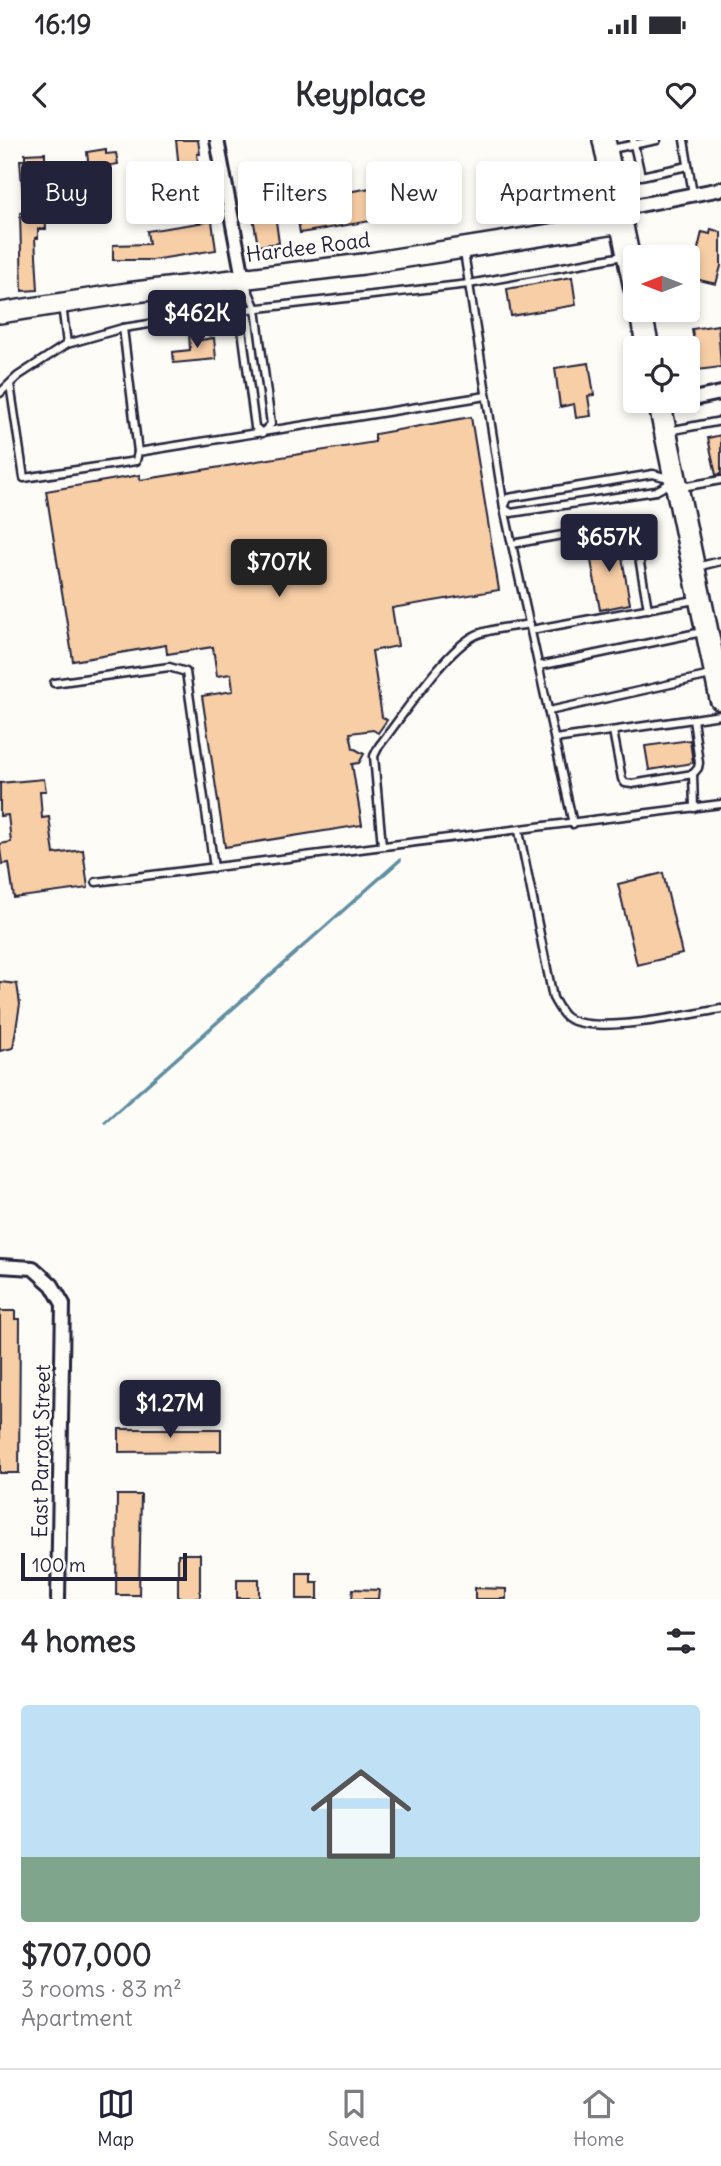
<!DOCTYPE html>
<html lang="en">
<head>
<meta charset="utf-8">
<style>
  body { margin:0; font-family:Delius,sans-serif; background:#f2f2f3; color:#2b2b33; height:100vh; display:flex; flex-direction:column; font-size:26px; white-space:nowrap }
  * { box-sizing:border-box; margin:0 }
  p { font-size:23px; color:#7c7c81 }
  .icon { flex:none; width:38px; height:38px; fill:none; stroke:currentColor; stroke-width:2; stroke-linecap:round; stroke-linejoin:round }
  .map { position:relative; height:1459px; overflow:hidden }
  .drawer { display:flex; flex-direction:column; background:#fff; flex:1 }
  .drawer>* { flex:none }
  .top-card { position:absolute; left:21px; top:21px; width:679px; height:63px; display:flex; gap:14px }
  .needle { width:46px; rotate:270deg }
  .fabs { position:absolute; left:623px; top:105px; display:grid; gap:14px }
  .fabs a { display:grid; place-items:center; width:77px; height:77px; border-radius:7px; background:#fff; box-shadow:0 4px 10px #0003; font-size:35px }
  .scale { position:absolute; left:21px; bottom:18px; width:166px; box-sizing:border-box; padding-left:7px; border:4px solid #22223b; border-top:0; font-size:19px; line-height:24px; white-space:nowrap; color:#22223b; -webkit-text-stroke:5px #fdfcf7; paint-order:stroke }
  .price { position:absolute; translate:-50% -60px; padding:0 16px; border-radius:7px; background:#22223b; color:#fff; font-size:23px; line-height:46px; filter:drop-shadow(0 2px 4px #0008) }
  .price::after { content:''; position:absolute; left:50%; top:42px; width:21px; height:16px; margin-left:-10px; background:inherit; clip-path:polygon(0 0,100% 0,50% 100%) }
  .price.active { background:#222; color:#fff }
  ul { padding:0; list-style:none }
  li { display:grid; align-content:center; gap:14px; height:371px; padding:0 21px }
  li span { display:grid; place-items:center; height:217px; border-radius:7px; color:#555 }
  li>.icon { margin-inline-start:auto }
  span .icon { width:126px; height:126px; fill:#fffc; stroke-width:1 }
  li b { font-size:30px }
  h2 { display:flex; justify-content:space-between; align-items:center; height:84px; padding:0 21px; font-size:30px }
  .tag { padding:0 24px; border-radius:7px; background:#fff; box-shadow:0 4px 10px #0003; font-size:24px; line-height:63px }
  .tag.active { background:#22223b; color:#fff }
  .status { display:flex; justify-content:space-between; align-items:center; height:49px; padding:0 35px; background:#fff; direction:ltr }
  .status svg { height:19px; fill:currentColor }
  header { display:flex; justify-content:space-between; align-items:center; height:91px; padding:0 21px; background:#fff; font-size:32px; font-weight:700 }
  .tabs { display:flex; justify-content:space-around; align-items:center; height:98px; border-top:2px solid #e1e1e2; background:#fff; font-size:19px; color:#7c7c81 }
  .tabs a { display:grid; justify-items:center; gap:4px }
  .tabs .active { color:#22223b }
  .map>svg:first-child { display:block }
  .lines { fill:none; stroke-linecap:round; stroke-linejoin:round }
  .stream { stroke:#5f8da1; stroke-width:3.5 }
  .building { fill:#f7cea6; stroke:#22223b; stroke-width:2 }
  .lane-casing { stroke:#22223b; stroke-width:11 }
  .street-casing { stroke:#22223b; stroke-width:18 }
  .secondary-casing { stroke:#22223b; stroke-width:24 }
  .primary-casing { stroke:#22223b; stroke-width:26 }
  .lane { stroke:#fdfcf7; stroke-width:6 }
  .street { stroke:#fdfcf7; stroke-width:12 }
  .secondary { stroke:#fdfcf7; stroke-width:19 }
  .primary { stroke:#fdfcf7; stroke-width:21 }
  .labels { text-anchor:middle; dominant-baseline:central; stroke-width:5; stroke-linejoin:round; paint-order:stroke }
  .street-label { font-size:21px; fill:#22223b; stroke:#fdfcf7 }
</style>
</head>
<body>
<div class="status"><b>16:19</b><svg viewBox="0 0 49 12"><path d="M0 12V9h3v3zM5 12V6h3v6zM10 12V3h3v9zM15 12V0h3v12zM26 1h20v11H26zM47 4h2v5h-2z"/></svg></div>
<header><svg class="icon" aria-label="back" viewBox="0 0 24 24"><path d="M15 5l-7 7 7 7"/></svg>Keyplace<svg class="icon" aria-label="heart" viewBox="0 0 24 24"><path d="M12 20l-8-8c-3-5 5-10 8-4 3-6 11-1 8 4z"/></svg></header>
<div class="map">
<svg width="721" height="1459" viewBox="0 0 721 1459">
  <rect width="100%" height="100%" fill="#fdfcf7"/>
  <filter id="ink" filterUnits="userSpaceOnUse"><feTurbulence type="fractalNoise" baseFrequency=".0143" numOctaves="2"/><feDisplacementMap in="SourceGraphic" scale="14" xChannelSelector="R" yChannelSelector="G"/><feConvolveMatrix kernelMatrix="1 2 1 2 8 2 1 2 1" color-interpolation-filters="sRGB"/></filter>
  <g filter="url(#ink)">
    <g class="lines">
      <path class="stream" d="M105 982 400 720"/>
    </g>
    <g class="building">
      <path d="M176 0H198L200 14H197L200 36 180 38Z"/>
      <path d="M106 9V14L116 13 118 24 89 29 87 12Z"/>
      <path d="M45 13V29H37V46H35L36 71H45L46 89H38V98H35L38 150 22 151 20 73 24 72 20 20H25V14Z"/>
      <path d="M388 45 394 77 300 93 295 61Z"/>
      <path d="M275 74 279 103 258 106 253 77Z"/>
      <path d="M212 81 216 110 152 120H113V105L149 104 147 91Z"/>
      <path d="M711 89 721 92V126L716 144 691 138 702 92 710 94Z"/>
      <path d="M572 137 576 165 511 176 507 149Z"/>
      <path d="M718 185 721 227 698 230 692 189Z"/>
      <path d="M199 191 200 200 214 198 216 219 174 223 173 212 190 210 189 192Z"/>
      <path d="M589 223 594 255 588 256 591 276 576 278 574 264 560 267 555 228Z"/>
      <path d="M471 277 499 450 392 468 398 506 372 511 382 577 387 580 378 593 373 590 350 593 353 608 364 614 359 623 352 624 362 685 225 707 202 556 233 551 231 534 217 536 213 507 167 514 166 505 73 521 46 351 140 335V340L375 302V294Z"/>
      <path d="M721 295V334L716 335 708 298Z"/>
      <path d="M619 399 630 464 600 470 588 404Z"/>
      <path d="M690 600 693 623 649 630 645 606Z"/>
      <path d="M44 639 46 651H40L42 678 49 677 54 714 83 710 88 748 14 758 9 723 2 724 0 709V704L11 702 8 675 0 676V643Z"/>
      <path d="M663 733 682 814 637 825 618 744Z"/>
      <path d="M0 842 17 844 20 864 13 908 0 911Z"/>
      <path d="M0 1171H15V1179H20L19 1333H0Z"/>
      <path d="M119 1289H221V1311L119 1312Z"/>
      <path d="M117 1355H141L139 1455H116Z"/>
      <rect x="178" y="1414" width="22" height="44"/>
      <path d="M297 1433H311V1442H318V1459H297Z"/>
      <rect x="237" y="1439" width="22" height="19"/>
      <path d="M475 1448 506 1449V1459H475Z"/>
      <path d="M353 1449 379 1450 378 1459H352Z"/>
    </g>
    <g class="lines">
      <g class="lane-casing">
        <g id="lane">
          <path d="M633 0 641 36 688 26"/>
          <path d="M684 0 693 54"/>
          <path d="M611 9 657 0"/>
          <path d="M464 112 469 144 623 116"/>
          <path d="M243 140 240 174 255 287 262 293"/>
          <path d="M245 143 256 169 271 284 262 293"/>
          <path d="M123 188 138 312"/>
          <path d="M67 204 123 188 241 170 469 144 504 368 573 684"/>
          <path d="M10 244 24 338 136 321 138 312 486 256"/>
          <path d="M0 253 18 236 67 204 62 165"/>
          <path d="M668 291 721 281"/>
          <path d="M653 334 676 340 656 351 511 373 504 368 508 358Z"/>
          <path d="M682 347 721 340"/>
          <path d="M604 388 630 385 634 389 648 469"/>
          <path d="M512 404 590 390"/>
          <path d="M696 427 721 421"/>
          <path d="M531 490 695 460"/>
          <path d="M539 526 702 492"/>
          <path d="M54 543 169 527 186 532 214 728"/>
          <path d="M549 571 711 535"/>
          <path d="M693 579 699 623 698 628 693 634"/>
          <path d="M613 591 622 639 625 643 632 644 693 634 694 668"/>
          <path d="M555 599 721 575"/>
          <path d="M519 691 553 858C556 863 560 871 565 876 588 897 690 874 721 869"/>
          <path d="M382 706 374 616 379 606C402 577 445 510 476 495 492 488 512 487 530 484"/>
          <path d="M96 742 721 664"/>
        </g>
      </g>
      <g class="street-casing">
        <g id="street">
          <path d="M217 0 243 138"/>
          <path d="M619 69 721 49"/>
          <path d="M688 260 721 253"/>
          <path d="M0 1126 33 1128 52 1145 63 1164 58 1459"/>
        </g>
      </g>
      <g class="secondary-casing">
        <path id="secondary" d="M0 173 127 153 363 124 621 83"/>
      </g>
      <g class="primary-casing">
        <g id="primary">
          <path d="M604 0 635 148"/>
          <path d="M640 170 648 208"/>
          <path d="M659 261 721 559"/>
        </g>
      </g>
      <use href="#lane" class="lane"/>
      <use href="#street" class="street"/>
      <use href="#secondary" class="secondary"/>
      <use href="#primary" class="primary"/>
    </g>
  </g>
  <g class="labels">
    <g class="street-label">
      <text transform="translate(308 107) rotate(-7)">Hardee Road</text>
      <text transform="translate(41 1311) rotate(-89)">East Parrott Street</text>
    </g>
  </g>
</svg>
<div class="fabs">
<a><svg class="needle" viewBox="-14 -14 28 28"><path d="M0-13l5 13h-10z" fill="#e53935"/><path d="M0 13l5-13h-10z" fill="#7c7c81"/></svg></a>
<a><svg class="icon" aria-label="locate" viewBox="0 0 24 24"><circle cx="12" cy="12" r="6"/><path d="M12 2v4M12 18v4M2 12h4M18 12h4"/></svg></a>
</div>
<div class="scale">100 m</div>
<b class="price" style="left:197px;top:210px">$462K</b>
<b class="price" style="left:609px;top:434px">$657K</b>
<b class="price active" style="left:279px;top:459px">$707K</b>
<b class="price" style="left:170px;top:1300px">$1.27M</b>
<div class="top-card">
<a class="tag active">Buy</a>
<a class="tag">Rent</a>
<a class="tag">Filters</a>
<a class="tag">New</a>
<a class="tag">Apartment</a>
</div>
</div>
<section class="drawer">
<h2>4 homes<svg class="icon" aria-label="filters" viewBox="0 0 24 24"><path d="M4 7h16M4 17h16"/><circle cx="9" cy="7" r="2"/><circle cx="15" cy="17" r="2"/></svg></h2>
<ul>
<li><span style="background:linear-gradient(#bfe0f5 70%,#7fa58c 0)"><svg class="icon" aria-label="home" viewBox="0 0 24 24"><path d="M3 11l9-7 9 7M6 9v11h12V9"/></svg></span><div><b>$707,000</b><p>3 rooms · 83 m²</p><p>Apartment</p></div></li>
</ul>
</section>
<nav class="tabs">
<a class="active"><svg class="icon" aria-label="map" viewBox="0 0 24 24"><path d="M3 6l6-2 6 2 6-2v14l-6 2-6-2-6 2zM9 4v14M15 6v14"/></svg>Map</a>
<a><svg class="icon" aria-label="saved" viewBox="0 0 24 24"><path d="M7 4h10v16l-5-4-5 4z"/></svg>Saved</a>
<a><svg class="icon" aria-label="home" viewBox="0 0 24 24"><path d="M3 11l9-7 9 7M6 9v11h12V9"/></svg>Home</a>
</nav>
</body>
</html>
